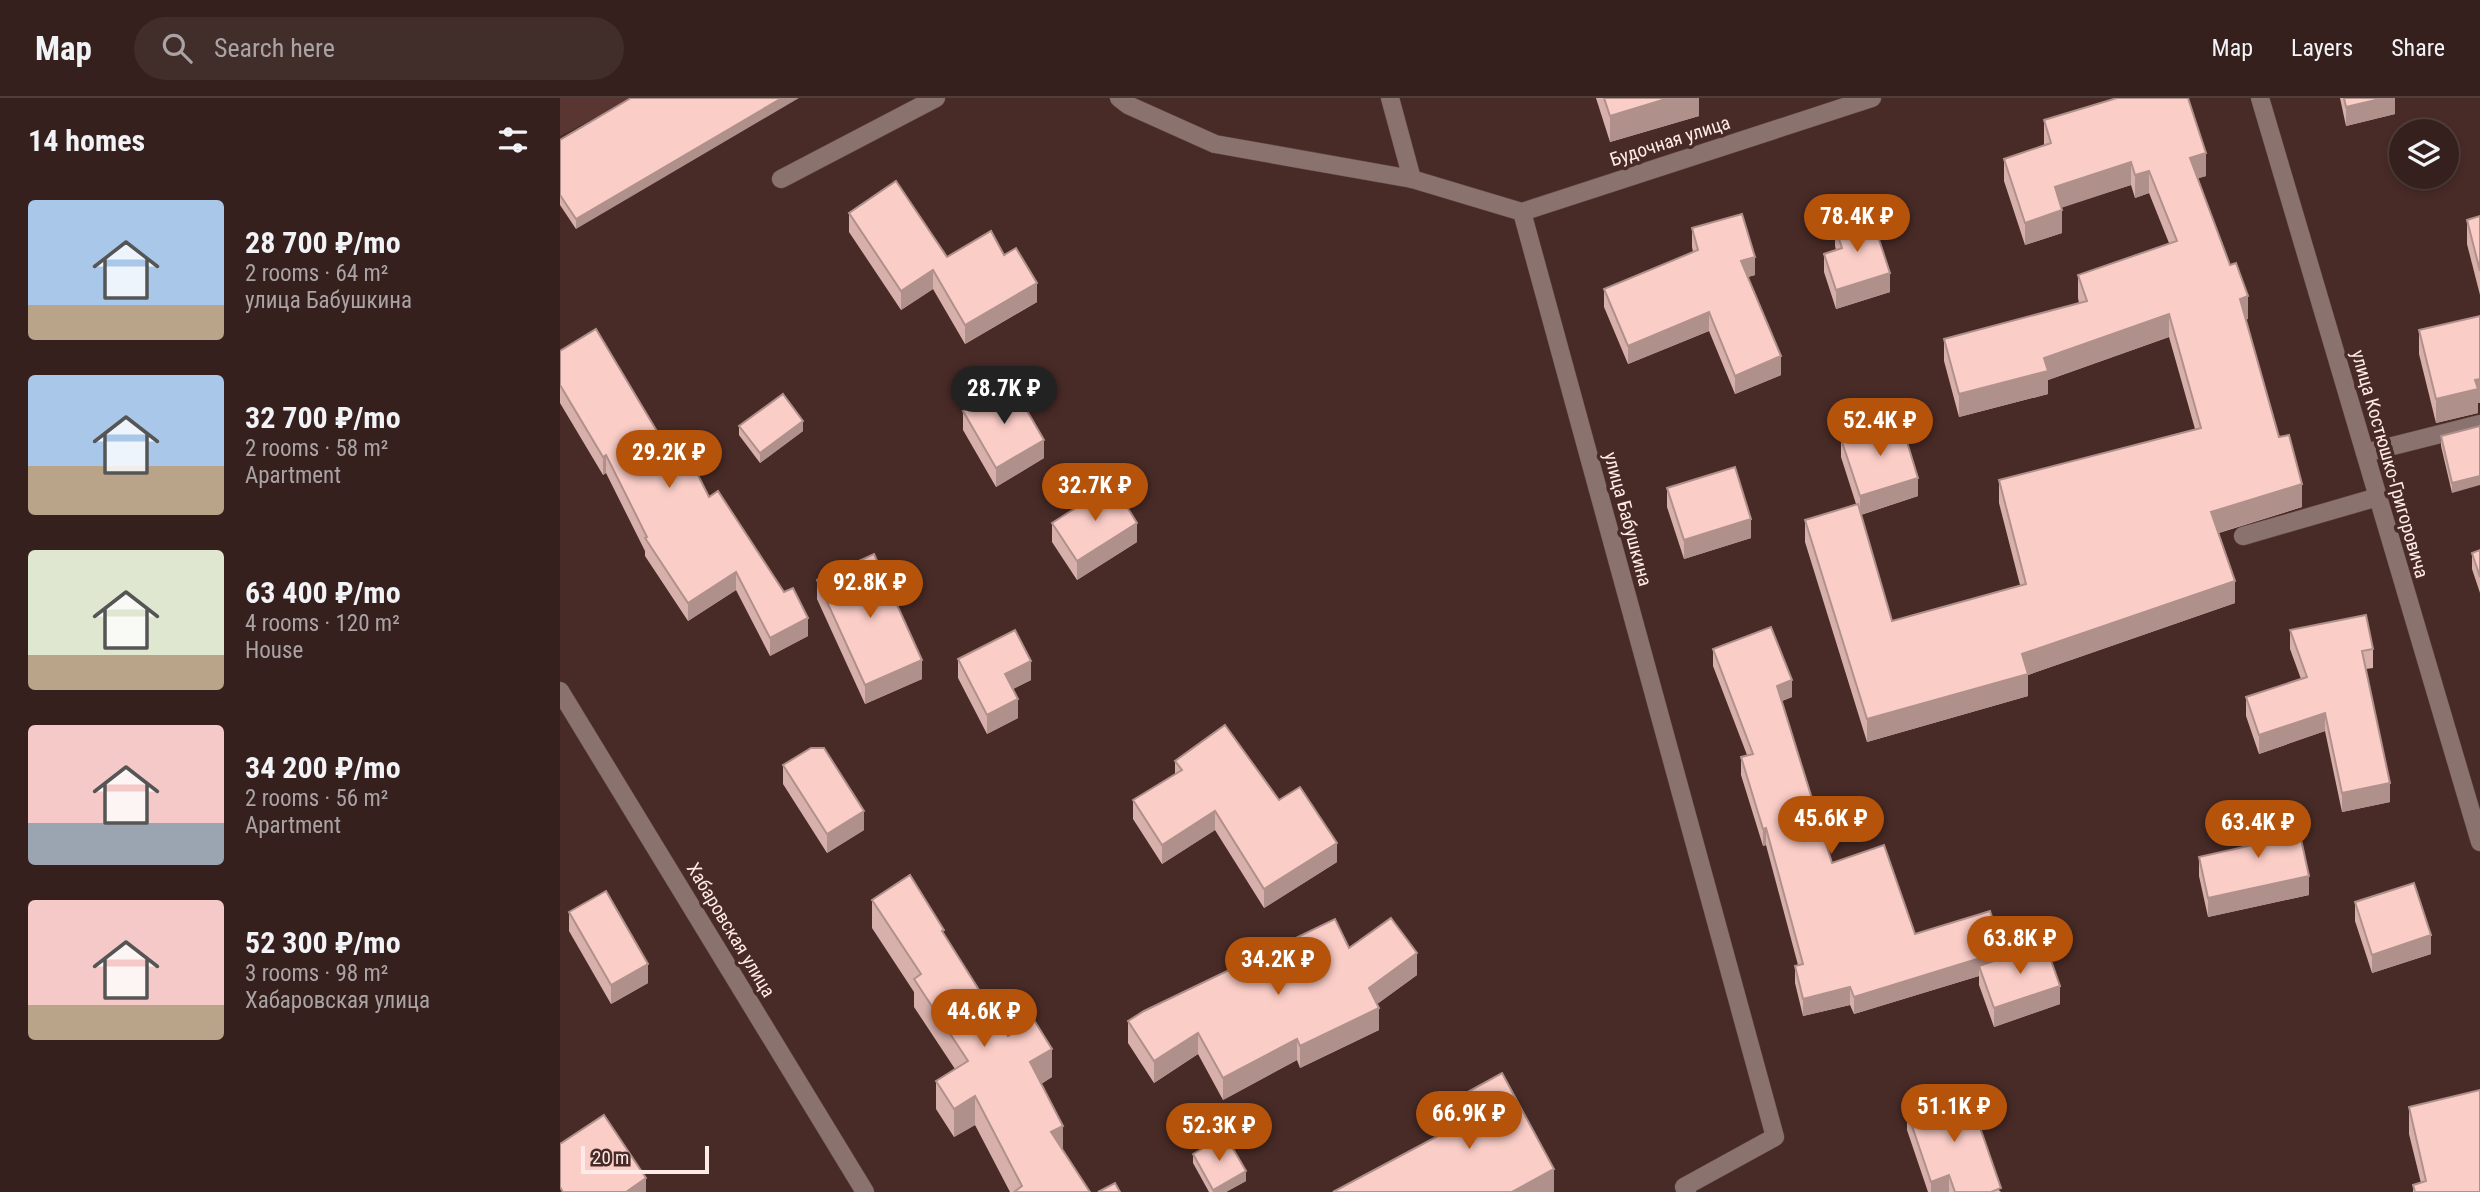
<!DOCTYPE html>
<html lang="en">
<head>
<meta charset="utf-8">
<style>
  body { margin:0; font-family:"Roboto Condensed",sans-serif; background:#412d2a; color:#f1f3f6; height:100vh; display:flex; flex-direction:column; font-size:26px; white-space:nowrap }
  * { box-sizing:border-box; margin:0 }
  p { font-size:23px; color:#aaa3a4 }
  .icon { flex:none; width:38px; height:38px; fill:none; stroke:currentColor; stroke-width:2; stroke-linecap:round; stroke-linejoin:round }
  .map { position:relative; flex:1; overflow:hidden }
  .sheet { display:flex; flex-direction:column; background:#36201d; width:560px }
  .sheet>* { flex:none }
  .fabs { position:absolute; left:1829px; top:21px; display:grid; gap:14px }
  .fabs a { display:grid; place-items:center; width:70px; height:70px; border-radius:50%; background:#36201d; box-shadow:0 4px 10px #0003,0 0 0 2px #503e3b; font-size:35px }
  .scale { position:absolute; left:21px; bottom:18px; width:128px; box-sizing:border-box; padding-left:7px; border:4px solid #feeae7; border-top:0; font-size:19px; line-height:24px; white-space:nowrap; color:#feeae7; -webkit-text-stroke:5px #482b27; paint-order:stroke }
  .price { position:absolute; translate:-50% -60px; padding:0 16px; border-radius:24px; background:#b45309; color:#fff; font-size:23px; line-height:46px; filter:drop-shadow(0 2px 4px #0008) }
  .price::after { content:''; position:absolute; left:50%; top:42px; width:21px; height:16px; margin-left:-10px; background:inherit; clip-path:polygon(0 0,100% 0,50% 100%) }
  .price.on { background:#222; color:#fff }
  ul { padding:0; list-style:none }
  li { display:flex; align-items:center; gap:21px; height:175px; padding:0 28px }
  li span { display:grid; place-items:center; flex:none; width:196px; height:140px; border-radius:7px; color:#555 }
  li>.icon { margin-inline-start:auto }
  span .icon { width:84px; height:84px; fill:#fffc; stroke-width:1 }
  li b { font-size:30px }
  h2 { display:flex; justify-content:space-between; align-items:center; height:84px; padding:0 28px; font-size:30px }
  header { display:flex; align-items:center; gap:42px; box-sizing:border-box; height:98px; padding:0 35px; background:#36201d; border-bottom:2px solid #503e3b }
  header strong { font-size:33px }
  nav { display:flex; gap:38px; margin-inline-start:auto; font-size:24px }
  .search { width:490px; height:63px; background:#412d2a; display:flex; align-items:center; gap:18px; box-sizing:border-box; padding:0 24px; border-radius:38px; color:#aaa3a4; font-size:26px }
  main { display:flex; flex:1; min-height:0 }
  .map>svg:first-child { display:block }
  .built { fill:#593632 }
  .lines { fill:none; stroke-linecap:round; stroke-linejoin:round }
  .minor-casing { stroke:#654a46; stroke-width:19 }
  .minor { stroke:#8a726f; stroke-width:18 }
  .wall { fill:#d8b0ab }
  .shaded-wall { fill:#b0908b }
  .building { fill:#fbcdc7; stroke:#b0908b; stroke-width:2 }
  .labels { text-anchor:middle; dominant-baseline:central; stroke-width:7; stroke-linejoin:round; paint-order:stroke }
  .street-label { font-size:19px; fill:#feeae7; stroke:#482b27 }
</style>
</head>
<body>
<header>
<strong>Map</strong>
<div class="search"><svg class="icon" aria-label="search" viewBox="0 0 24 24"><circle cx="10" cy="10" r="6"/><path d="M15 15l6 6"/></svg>Search here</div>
<nav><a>Map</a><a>Layers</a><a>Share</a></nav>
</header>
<main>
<section class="sheet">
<h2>14 homes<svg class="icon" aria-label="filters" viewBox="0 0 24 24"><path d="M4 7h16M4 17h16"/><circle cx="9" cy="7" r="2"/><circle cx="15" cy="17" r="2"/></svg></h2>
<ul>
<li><span style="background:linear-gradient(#a9c7e8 75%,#b9a48a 0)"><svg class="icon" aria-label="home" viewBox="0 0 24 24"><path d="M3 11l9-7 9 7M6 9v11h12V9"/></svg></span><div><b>28 700 ₽/mo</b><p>2 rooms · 64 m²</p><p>улица Бабушкина</p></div></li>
<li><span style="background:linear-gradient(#a9c7e8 65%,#b9a48a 0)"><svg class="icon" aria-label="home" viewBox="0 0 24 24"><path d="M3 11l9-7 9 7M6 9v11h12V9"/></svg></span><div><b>32 700 ₽/mo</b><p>2 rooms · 58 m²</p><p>Apartment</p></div></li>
<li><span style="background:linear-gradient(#dfe7d0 75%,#b9a48a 0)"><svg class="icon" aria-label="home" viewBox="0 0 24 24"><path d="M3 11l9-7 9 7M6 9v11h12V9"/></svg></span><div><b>63 400 ₽/mo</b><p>4 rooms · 120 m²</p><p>House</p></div></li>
<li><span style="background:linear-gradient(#f6c9c9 70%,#9aa5b1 0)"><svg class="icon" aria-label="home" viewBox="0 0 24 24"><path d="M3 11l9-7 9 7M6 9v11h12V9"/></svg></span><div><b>34 200 ₽/mo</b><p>2 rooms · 56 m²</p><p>Apartment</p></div></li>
<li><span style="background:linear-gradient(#f6c9c9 75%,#b9a48a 0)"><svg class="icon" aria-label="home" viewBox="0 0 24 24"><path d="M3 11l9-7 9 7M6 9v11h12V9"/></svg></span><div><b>52 300 ₽/mo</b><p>3 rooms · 98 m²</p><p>Хабаровская улица</p></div></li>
</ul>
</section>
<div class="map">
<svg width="1920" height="1094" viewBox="0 0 1920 1094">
  <rect width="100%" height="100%" fill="#482b27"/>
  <path class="built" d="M0 0H75L0 38Z"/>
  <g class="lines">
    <g class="minor-casing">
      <g id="minor">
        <path d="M559 0 568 7 655 46 852 81 962 114 1215 1039 1124 1089 1127 1094"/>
        <path d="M830 0 852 81"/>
        <path d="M1700 0 1920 744"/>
        <path d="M221 81 376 0"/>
        <path d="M962 114 1312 0"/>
        <path d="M1805 355 1920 326"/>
        <path d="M1683 438 1818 399"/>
        <path d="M0 593 305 1094"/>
      </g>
    </g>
    <use href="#minor" class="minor"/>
  </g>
  <g class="wall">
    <path d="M71 0 16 131 0 107V42Z"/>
    <path d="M1036 0H1139V18L1050 44Z"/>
    <path d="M1780 0H1835V16L1786 28Z"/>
    <path d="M1484 22 1646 78 1638 80 1688 221H1686L1719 339 1742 409 1659 435 1675 505 1468 577V598L1307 644 1245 444V422L1296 406 1281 359V341L1358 398 1301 417 1332 523 1460 487 1439 405V382L1635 331 1609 239 1488 282V296L1399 319 1384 263V241L1519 205 1518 200V177L1609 145 1589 95 1575 100 1571 87 1501 109 1502 135 1465 147 1444 83V61L1484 48Z"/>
    <path d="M289 115 387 159 444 157 477 204 405 246 373 191 341 212 289 134Z"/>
    <path d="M1920 118V197L1907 146V122Z"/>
    <path d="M1275 129 1330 194 1276 211 1264 174V156L1276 152 1275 148Z"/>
    <path d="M1132 130 1195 177 1188 179 1221 277 1175 296 1149 233 1068 266 1044 209V191L1133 154 1132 149Z"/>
    <path d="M1859 232 1918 305V315L1876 325 1859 256Z"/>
    <path d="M0 253 101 340 149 399 248 538 210 558 176 492 128 523 85 458V453L46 375 43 377 0 305Z"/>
    <path d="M403 313 484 360 436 389 403 332Z"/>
    <path d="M179 328 243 333 200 365 179 337Z"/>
    <path d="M1920 328 1892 395 1881 348V338Z"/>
    <path d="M1107 390 1191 440 1124 461 1107 409Z"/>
    <path d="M492 425 577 444 517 482 492 444Z"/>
    <path d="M1920 452V495L1912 471V455Z"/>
    <path d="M257 482 362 581 305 606 257 501Z"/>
    <path d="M1730 532 1813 551V570L1806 571 1830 704 1782 714 1765 633 1699 656 1686 618V599L1741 581 1730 551Z"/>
    <path d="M1153 551 1232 599 1222 603 1272 765 1355 836 1443 860 1500 906 1434 929 1419 887V878L1294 916 1290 907 1243 918 1235 885V868L1238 867 1206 747 1203 748 1181 677V659L1187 657 1153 568Z"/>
    <path d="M398 561 471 582 453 591 458 620 427 636 398 580Z"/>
    <path d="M615 663 719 702 777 764 704 810 655 732 602 766 573 721V702L615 676Z"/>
    <path d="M223 667 304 732 267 755 223 686Z"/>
    <path d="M1693 727 1749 797 1648 819 1639 778V759L1693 747Z"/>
    <path d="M312 802 384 838 448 938 492 979 481 986 503 1052 530 1094H450L415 1027 394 1039 376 1011V983L395 971 354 909V894L312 830Z"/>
    <path d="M1795 804 1871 856 1812 875 1795 823Z"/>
    <path d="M9 814 88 885 51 906 9 833Z"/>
    <path d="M789 850 857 877 817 906 819 932 740 970 737 962 663 1002 638 956 594 985 568 945V923Z"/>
    <path d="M895 1001 994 1094 895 1029Z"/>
    <path d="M1849 1009 1920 1094H1853V1087L1861 1085 1849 1036Z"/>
    <path d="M1347 1013 1441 1094H1368L1347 1032Z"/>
    <path d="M633 1056 686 1083 666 1094H649L633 1065Z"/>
  </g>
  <g class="shaded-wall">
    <path d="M222 0H239L16 131V121Z"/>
    <path d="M1109 0H1139V18L1050 44V18Z"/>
    <path d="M1824 0H1835V16L1786 28V9Z"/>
    <path d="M1646 55V78L1630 83V60Z"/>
    <path d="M1571 64V87L1495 112V89Z"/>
    <path d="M1589 73V95L1575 100V77Z"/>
    <path d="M1502 112V135L1465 147V125Z"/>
    <path d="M1195 159V177L1181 181V163Z"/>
    <path d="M373 172V191L341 212V193Z"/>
    <path d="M1330 175V194L1276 211V192Z"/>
    <path d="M477 185V204L405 246V227Z"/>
    <path d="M1688 198V221L1680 224V201Z"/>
    <path d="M1149 214V233L1068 266V248Z"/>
    <path d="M1609 216V239L1488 282V296L1399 319V296L1484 260Z"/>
    <path d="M1221 258V277L1175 296V278Z"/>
    <path d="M1920 281V305H1918V315L1876 325V301L1915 282Z"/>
    <path d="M243 323V333L200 365V355Z"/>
    <path d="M484 342V360L436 389V370Z"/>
    <path d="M46 357V375L43 377V359Z"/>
    <path d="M1920 378V387L1892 395V385Z"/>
    <path d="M1358 380V398L1300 417V398Z"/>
    <path d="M1742 386V409L1651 437V414Z"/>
    <path d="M1191 421V440L1124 461V442Z"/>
    <path d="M577 425V444L517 482V463Z"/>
    <path d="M176 474V492L128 523V505Z"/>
    <path d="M1675 483V505L1468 577V598L1307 644V621L1462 556Z"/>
    <path d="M248 520V538L210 558V540Z"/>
    <path d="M362 562V581L305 606V587Z"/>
    <path d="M471 563V582L445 595V576Z"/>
    <path d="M1232 582V599L1217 605V588Z"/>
    <path d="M458 601V620L427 636V617Z"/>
    <path d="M1765 615V633L1699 656V637Z"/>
    <path d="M1830 685V704L1782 714V695Z"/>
    <path d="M304 713V732L267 755V736Z"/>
    <path d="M655 713V732L602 766V747Z"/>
    <path d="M1206 730V747L1203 748V731Z"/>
    <path d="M777 745V764L704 810V791Z"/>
    <path d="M1749 778V797L1648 819V800Z"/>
    <path d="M1871 837V856L1812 875V857Z"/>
    <path d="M1443 853V870L1419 868V878L1294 916V899Z"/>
    <path d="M857 855V877L809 912V890Z"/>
    <path d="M88 866V885L51 906V887Z"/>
    <path d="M1500 888V906L1434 929V910Z"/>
    <path d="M1290 889V907L1243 918V901Z"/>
    <path d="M819 910V932L740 970V948Z"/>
    <path d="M638 935V956L594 985V963Z"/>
    <path d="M737 941V962L663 1002V980Z"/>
    <path d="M492 951V979L470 993V964Z"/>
    <path d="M415 998V1027L394 1039V1011Z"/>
    <path d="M503 1028V1056L491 1034Z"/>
    <path d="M994 1071V1094H952Z"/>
    <path d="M686 1073V1083L666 1094H653V1092Z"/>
    <path d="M1389 1077V1094H1371V1084Z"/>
    <path d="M86 1080V1094H66Z"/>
  </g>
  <g class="building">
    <path d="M71 0H222L16 121 0 97V42Z"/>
    <path d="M1044 0H1109L1050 18Z"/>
    <path d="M1557 0H1628L1646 55 1630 60 1670 167 1676 165 1688 198 1680 201 1719 339 1729 337 1742 386 1651 414 1675 483 1462 556 1468 576 1307 621 1245 422 1298 406 1332 523 1466 486 1439 382 1641 330 1609 216 1484 260 1488 273 1399 296 1384 241 1527 203 1518 177 1617 143 1589 73 1575 77 1571 64 1495 89 1502 112 1465 125 1444 61 1491 45 1484 22Z"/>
    <path d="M1784 0H1824L1786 9Z"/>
    <path d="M336 83 387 159 431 133 444 157 456 150 477 185 405 227 373 172 341 193 289 115Z"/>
    <path d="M1182 116 1195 159 1181 163 1221 258 1175 278 1149 214 1068 248 1044 191 1138 152 1132 130Z"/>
    <path d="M1311 117 1330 175 1276 192 1264 156 1282 150 1275 129Z"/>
    <path d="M1920 118V173L1907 122Z"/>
    <path d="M1920 218V281L1915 282 1918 291 1876 301 1859 232Z"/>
    <path d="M36 231 101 340 116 333 149 399 158 393 224 494 233 490 248 520 210 540 176 474 128 505 85 440 87 439 46 357 43 359 0 287V253Z"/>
    <path d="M451 285 484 342 436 370 403 313Z"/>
    <path d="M223 296 243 323 200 355 179 328Z"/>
    <path d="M1340 321 1358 380 1300 398 1281 341Z"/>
    <path d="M1920 328V378L1892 385 1881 338Z"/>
    <path d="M1175 369 1191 421 1124 442 1107 390Z"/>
    <path d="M553 386 577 425 517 463 492 425Z"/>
    <path d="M1920 452V479L1912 455Z"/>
    <path d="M314 456 362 562 305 587 257 482Z"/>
    <path d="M1806 517 1813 551 1802 553 1830 685 1782 695 1765 615 1699 637 1686 599 1747 579 1730 532Z"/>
    <path d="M1211 529 1232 582 1217 588 1272 765 1324 747 1355 836 1430 813 1443 853 1294 899 1290 889 1243 901 1235 868 1243 866 1206 730 1203 731 1181 659 1193 656 1153 551Z"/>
    <path d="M455 532 471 563 445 576 458 601 427 617 398 561Z"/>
    <path d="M665 627 719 702 740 689 777 745 704 791 655 713 602 747 573 702 622 672 615 663Z"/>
    <path d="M251 650H264L304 713 267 736 223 667Z"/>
    <path d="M1736 718 1749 778 1648 800 1639 759 1697 746 1693 727Z"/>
    <path d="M350 777 384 832 382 833 448 938 474 922 492 951 470 964 503 1028 491 1034 530 1094H454L462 1088 415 998 394 1011 376 983 408 963 354 881 361 876 312 802Z"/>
    <path d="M1854 785 1871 837 1812 857 1795 804Z"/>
    <path d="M46 793 88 866 51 887 9 814Z"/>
    <path d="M831 820 857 855 809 890 819 910 740 948 737 941 663 980 638 935 594 963 568 923 584 913 775 821 789 850Z"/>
    <path d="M1485 845 1500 888 1434 910 1419 868Z"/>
    <path d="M942 975 994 1071 952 1094H773L906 1023 895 1001Z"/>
    <path d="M1407 992 1441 1090 1431 1094H1395L1389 1077 1371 1084 1347 1013Z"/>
    <path d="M1920 992V1094H1855L1853 1087 1866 1083 1849 1009Z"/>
    <path d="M44 1017 86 1080 66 1094H3L0 1089V1046Z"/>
    <path d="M665 1037 686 1073 653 1092 633 1056Z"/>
    <path d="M555 1085 560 1094H538Z"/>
  </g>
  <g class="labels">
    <g class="street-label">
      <text transform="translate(1110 43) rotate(-18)">Будочная улица</text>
      <text transform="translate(1830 366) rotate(74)">улица Костюшко-Григоровича</text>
      <text transform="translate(1068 421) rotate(75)">улица Бабушкина</text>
      <text transform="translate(171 832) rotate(59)">Хабаровская улица</text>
    </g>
  </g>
</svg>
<div class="fabs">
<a><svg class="icon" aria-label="layers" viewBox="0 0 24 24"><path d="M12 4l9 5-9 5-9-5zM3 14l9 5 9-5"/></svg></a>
</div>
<div class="scale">20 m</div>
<b class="price" style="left:1297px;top:156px">78.4K ₽</b>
<b class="price on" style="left:444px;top:328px">28.7K ₽</b>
<b class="price" style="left:1320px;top:360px">52.4K ₽</b>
<b class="price" style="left:109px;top:392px">29.2K ₽</b>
<b class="price" style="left:535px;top:425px">32.7K ₽</b>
<b class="price" style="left:310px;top:522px">92.8K ₽</b>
<b class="price" style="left:1271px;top:758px">45.6K ₽</b>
<b class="price" style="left:1698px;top:762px">63.4K ₽</b>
<b class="price" style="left:1460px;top:878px">63.8K ₽</b>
<b class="price" style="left:718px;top:899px">34.2K ₽</b>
<b class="price" style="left:424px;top:951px">44.6K ₽</b>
<b class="price" style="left:1394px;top:1046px">51.1K ₽</b>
<b class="price" style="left:909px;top:1053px">66.9K ₽</b>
<b class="price" style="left:659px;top:1065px">52.3K ₽</b>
</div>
</main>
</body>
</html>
